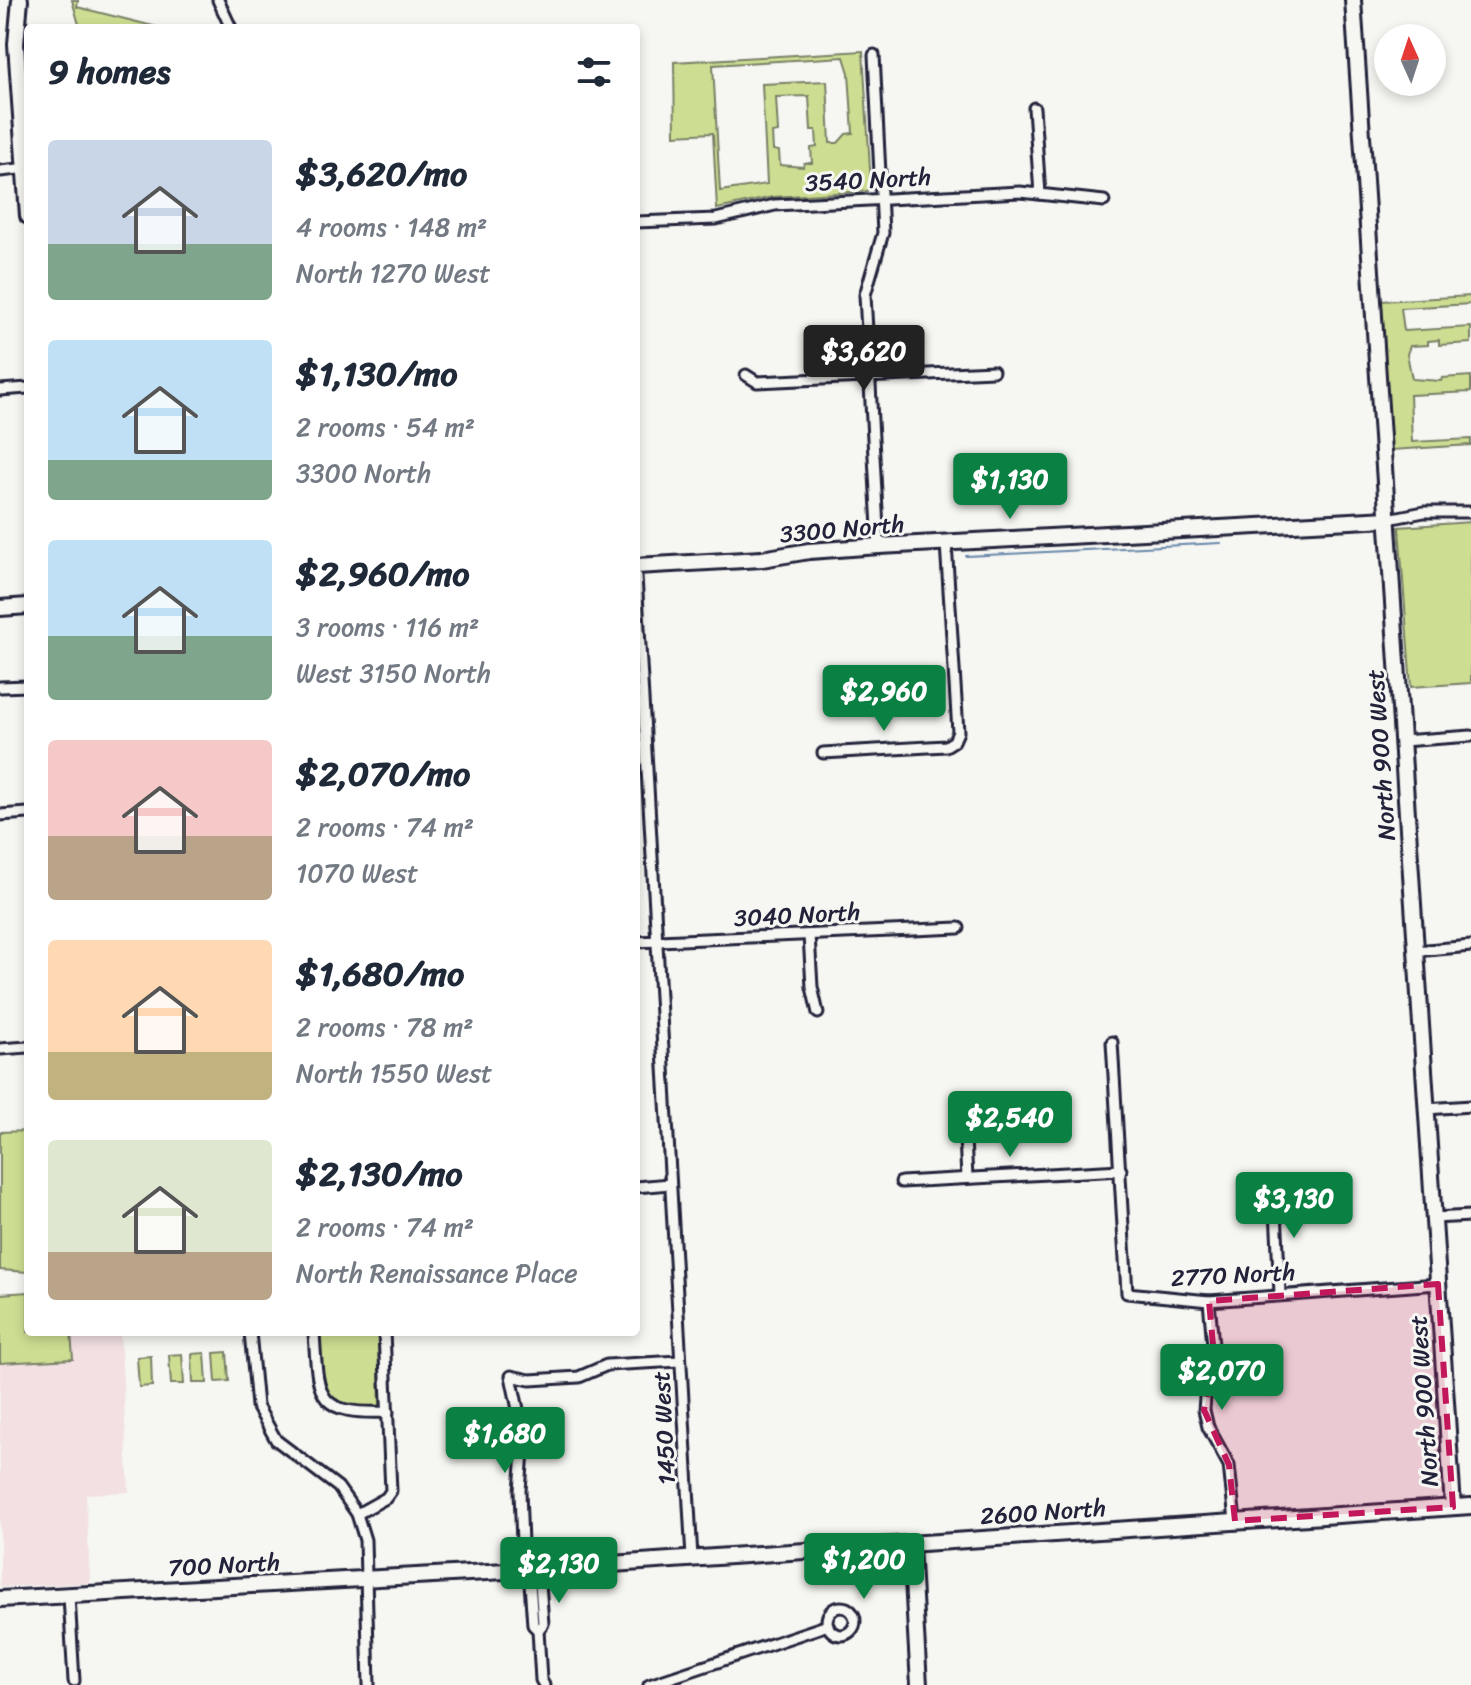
<!DOCTYPE html>
<html lang="en">
<head>
<meta charset="utf-8">
<style>
  body { margin:0; font-family:Sriracha,sans-serif; background:#f6f6f7; color:#1f2937; height:100vh; display:flex; flex-direction:column; font-size:30px; white-space:nowrap }
  * { box-sizing:border-box; margin:0 }
  p { font-size:26px; color:#747a83 }
  .icon { flex:none; width:44px; height:44px; fill:none; stroke:currentColor; stroke-width:2; stroke-linecap:round; stroke-linejoin:round }
  .map { position:relative; flex:1; overflow:hidden }
  .details { position:absolute; left:24px; top:24px; width:616px; height:1312px; display:flex; flex-direction:column; background:#fff; border-radius:8px; box-shadow:0 4px 12px #0003 }
  .details>* { flex:none }
  .needle { width:52px; rotate:357deg }
  .controls { position:absolute; left:1374px; top:24px; display:grid; gap:16px }
  .controls a { display:grid; place-items:center; width:72px; height:72px; border-radius:50%; background:#fff; box-shadow:0 4px 12px #0003; font-size:40px }
  .price { position:absolute; translate:-50% -68px; padding:0 18px; border-radius:8px; background:#0b8043; color:#fff; font-size:26px; line-height:52px; filter:drop-shadow(0 2px 4px #0008) }
  .price::after { content:''; position:absolute; left:50%; top:48px; width:24px; height:18px; margin-left:-12px; background:inherit; clip-path:polygon(0 0,100% 0,50% 100%) }
  .price.on { background:#222; color:#fff }
  ul { padding:0; list-style:none }
  li { display:flex; align-items:center; gap:24px; height:200px; padding:0 24px }
  li span { display:grid; place-items:center; flex:none; width:224px; height:160px; border-radius:8px; color:#555 }
  li>.icon { margin-inline-start:auto }
  span .icon { width:96px; height:96px; fill:#fffc; stroke-width:1 }
  li b { font-size:34px }
  h2 { display:flex; justify-content:space-between; align-items:center; height:96px; padding:0 24px; font-size:34px }
  .map>svg:first-child { display:block }
  .built { fill:#f2e0e3 }
  .green { fill:#cdde92; stroke:#788066; stroke-width:2; fill-rule:evenodd }
  .lines { fill:none; stroke-linecap:round; stroke-linejoin:round }
  .stream { stroke:#6787aa; stroke-width:2 }
  .street-casing { stroke:#22223b; stroke-width:15 }
  .secondary-casing { stroke:#22223b; stroke-width:20 }
  .street { stroke:#f6f6f2; stroke-width:9 }
  .secondary { stroke:#f6f6f2; stroke-width:14 }
  .marked { fill:#c2185b; fill-opacity:0.2; stroke:#c2185b; stroke-width:6; stroke-dasharray:16 10; stroke-linejoin:round }
  .labels { text-anchor:middle; dominant-baseline:central; stroke-width:6; stroke-linejoin:round; paint-order:stroke }
  .street-label { font-size:24px; fill:#22223b; stroke:#f6f6f2 }
</style>
</head>
<body>
<div class="map">
<svg width="1471" height="1685" viewBox="0 0 1471 1685">
  <rect width="100%" height="100%" fill="#f6f6f2"/>
  <filter id="ink" filterUnits="userSpaceOnUse"><feTurbulence type="fractalNoise" baseFrequency=".0125" numOctaves="2"/><feDisplacementMap in="SourceGraphic" scale="16" xChannelSelector="R" yChannelSelector="G"/><feConvolveMatrix kernelMatrix="1 2 1 2 8 2 1 2 1" color-interpolation-filters="sRGB"/></filter>
  <g filter="url(#ink)">
    <path class="built" d="M0 1297 28 1332H120L129 1492 86 1494 90 1583 0 1587Z"/>
    <g class="green">
      <path d="M72 0H78L77 7 161 28H80Z"/>
      <path d="M863 51 871 186 867 191 773 197 717 209 713 133 675 135 674 62ZM844 57 849 73 853 133 846 134 838 143H830L827 81 762 84 767 184 720 191 713 65ZM809 96 811 130H816L817 147 811 148 812 163H804L803 167 780 165 779 151 773 150 772 133 778 132 776 97Z"/>
      <path d="M1471 296V304L1401 308 1404 331 1471 327V343L1439 345V340L1428 341V345L1410 346 1407 354 1412 379 1441 381 1442 378 1471 376V392L1410 395 1412 442 1471 439V445L1391 450 1381 301Z"/>
      <path d="M1471 522V683L1411 687 1399 527Z"/>
      <path d="M28 1131V1272L0 1270V1132Z"/>
      <path d="M28 1292V1332H71L73 1359 0 1363V1294Z"/>
      <path d="M318 1332H378L380 1406C320 1423 321 1375 318 1332Z"/>
      <path d="M227 1352 229 1381 216 1382 214 1353Z"/>
      <path d="M205 1353 207 1383H193L192 1354Z"/>
      <path d="M182 1354 184 1384H171L169 1355Z"/>
      <path d="M151 1356 152 1386 139 1387 137 1357Z"/>
    </g>
    <g class="lines">
      <path class="stream" d="M966 556 1221 543"/>
      <g class="street-casing">
        <g id="street">
          <path d="M218 0 231 28"/>
          <path d="M874 55 883 233 865 295 879 546"/>
          <path d="M1034 108 1040 194"/>
          <path d="M0 171 28 168"/>
          <path d="M636 222 716 219 775 205 1020 192 1104 201"/>
          <path d="M746 375 757 382 993 371"/>
          <path d="M0 390 28 388"/>
          <path d="M1388 519 1424 512H1471"/>
          <path d="M636 576 692 1558"/>
          <path d="M0 687 28 686"/>
          <path d="M1402 741 1471 736"/>
          <path d="M823 753 946 746 954 741 958 732 946 543"/>
          <path d="M0 815 28 813"/>
          <path d="M809 935 812 987 818 1013"/>
          <path d="M636 942 959 928"/>
          <path d="M1416 951 1471 946"/>
          <path d="M1112 1042 1127 1293 1209 1301 1438 1284"/>
          <path d="M0 1049 28 1047"/>
          <path d="M1426 1109 1471 1106"/>
          <path d="M964 1118 967 1178"/>
          <path d="M901 1182 1121 1170"/>
          <path d="M636 1187 670 1184"/>
          <path d="M1275 1188 1280 1294"/>
          <path d="M1433 1218 1471 1216"/>
          <path d="M1209 1301 1214 1356 1206 1385 1204 1410 1208 1427 1229 1465 1235 1521"/>
          <path d="M250 1332 257 1406 276 1440 338 1487 357 1514 365 1540 369 1685"/>
          <path d="M314 1332C318 1397 315 1415 388 1412"/>
          <path d="M357 1514 386 1498 391 1491 384 1332"/>
          <path d="M529 1569 533 1625 538 1630 541 1680 544 1685"/>
          <path d="M523 1570 520 1491 524 1438 511 1376 530 1380 579 1377 607 1365 680 1361"/>
          <path d="M69 1596 74 1681"/>
          <circle cx="841" cy="1621" r="14"/>
          <path d="M538 1630 543 1624 539 1569"/>
          <path d="M649 1685 828 1625"/>
        </g>
      </g>
      <g class="secondary-casing">
        <g id="secondary">
          <path d="M20 0 16 44 28 216"/>
          <path d="M1353 0 1453 1507"/>
          <path d="M636 566 762 559 809 551 879 546 1388 519"/>
          <path d="M0 608 28 606"/>
          <path d="M911 1545 919 1685"/>
          <path d="M0 1599 523 1570 1471 1506"/>
        </g>
      </g>
      <use href="#street" class="street"/>
      <use href="#secondary" class="secondary"/>
    </g>
  </g>
  <path class="marked" d="M1438 1284 1453 1507 1235 1521 1229 1465 1204 1410 1214 1356 1209 1301Z"/>
  <g class="labels">
    <g class="street-label">
      <text transform="translate(868 180) rotate(-3)">3540 North</text>
      <text transform="translate(842 529) rotate(-5)">3300 North</text>
      <text transform="translate(1381 755) rotate(-94)">North 900 West</text>
      <text transform="translate(797 915) rotate(-3)">3040 North</text>
      <text transform="translate(1233 1275) rotate(-3)">2770 North</text>
      <text transform="translate(1424 1401) rotate(-94)">North 900 West</text>
      <text transform="translate(664 1428) rotate(-93)">1450 West</text>
      <text transform="translate(1043 1512) rotate(-4)">2600 North</text>
      <text transform="translate(224 1565) rotate(-3)">700 North</text>
    </g>
  </g>
</svg>
<div class="controls">
<a><svg class="needle" viewBox="-14 -14 28 28"><path d="M0-13l5 13h-10z" fill="#e53935"/><path d="M0 13l5-13h-10z" fill="#747a83"/></svg></a>
</div>
<b class="price on" style="left:864px;top:393px">$3,620</b>
<b class="price" style="left:1010px;top:521px">$1,130</b>
<b class="price" style="left:884px;top:733px">$2,960</b>
<b class="price" style="left:1010px;top:1159px">$2,540</b>
<b class="price" style="left:1294px;top:1240px">$3,130</b>
<b class="price" style="left:1222px;top:1412px">$2,070</b>
<b class="price" style="left:505px;top:1475px">$1,680</b>
<b class="price" style="left:864px;top:1601px">$1,200</b>
<b class="price" style="left:559px;top:1605px">$2,130</b>
<section class="details">
<h2>9 homes<svg class="icon" aria-label="filters" viewBox="0 0 24 24"><path d="M4 7h16M4 17h16"/><circle cx="9" cy="7" r="2"/><circle cx="15" cy="17" r="2"/></svg></h2>
<ul>
<li><span style="background:linear-gradient(#c9d6e8 65%,#7fa58c 0)"><svg class="icon" aria-label="home" viewBox="0 0 24 24"><path d="M3 11l9-7 9 7M6 9v11h12V9"/></svg></span><div><b>$3,620/mo</b><p>4 rooms · 148 m²</p><p>North 1270 West</p></div></li>
<li><span style="background:linear-gradient(#bfe0f5 75%,#7fa58c 0)"><svg class="icon" aria-label="home" viewBox="0 0 24 24"><path d="M3 11l9-7 9 7M6 9v11h12V9"/></svg></span><div><b>$1,130/mo</b><p>2 rooms · 54 m²</p><p>3300 North</p></div></li>
<li><span style="background:linear-gradient(#bfe0f5 60%,#7fa58c 0)"><svg class="icon" aria-label="home" viewBox="0 0 24 24"><path d="M3 11l9-7 9 7M6 9v11h12V9"/></svg></span><div><b>$2,960/mo</b><p>3 rooms · 116 m²</p><p>West 3150 North</p></div></li>
<li><span style="background:linear-gradient(#f6c9c9 60%,#b9a48a 0)"><svg class="icon" aria-label="home" viewBox="0 0 24 24"><path d="M3 11l9-7 9 7M6 9v11h12V9"/></svg></span><div><b>$2,070/mo</b><p>2 rooms · 74 m²</p><p>1070 West</p></div></li>
<li><span style="background:linear-gradient(#ffd9b3 70%,#c2b280 0)"><svg class="icon" aria-label="home" viewBox="0 0 24 24"><path d="M3 11l9-7 9 7M6 9v11h12V9"/></svg></span><div><b>$1,680/mo</b><p>2 rooms · 78 m²</p><p>North 1550 West</p></div></li>
<li><span style="background:linear-gradient(#dfe7d0 70%,#b9a48a 0)"><svg class="icon" aria-label="home" viewBox="0 0 24 24"><path d="M3 11l9-7 9 7M6 9v11h12V9"/></svg></span><div><b>$2,130/mo</b><p>2 rooms · 74 m²</p><p>North Renaissance Place</p></div></li>
</ul>
</section>
</div>
</body>
</html>
